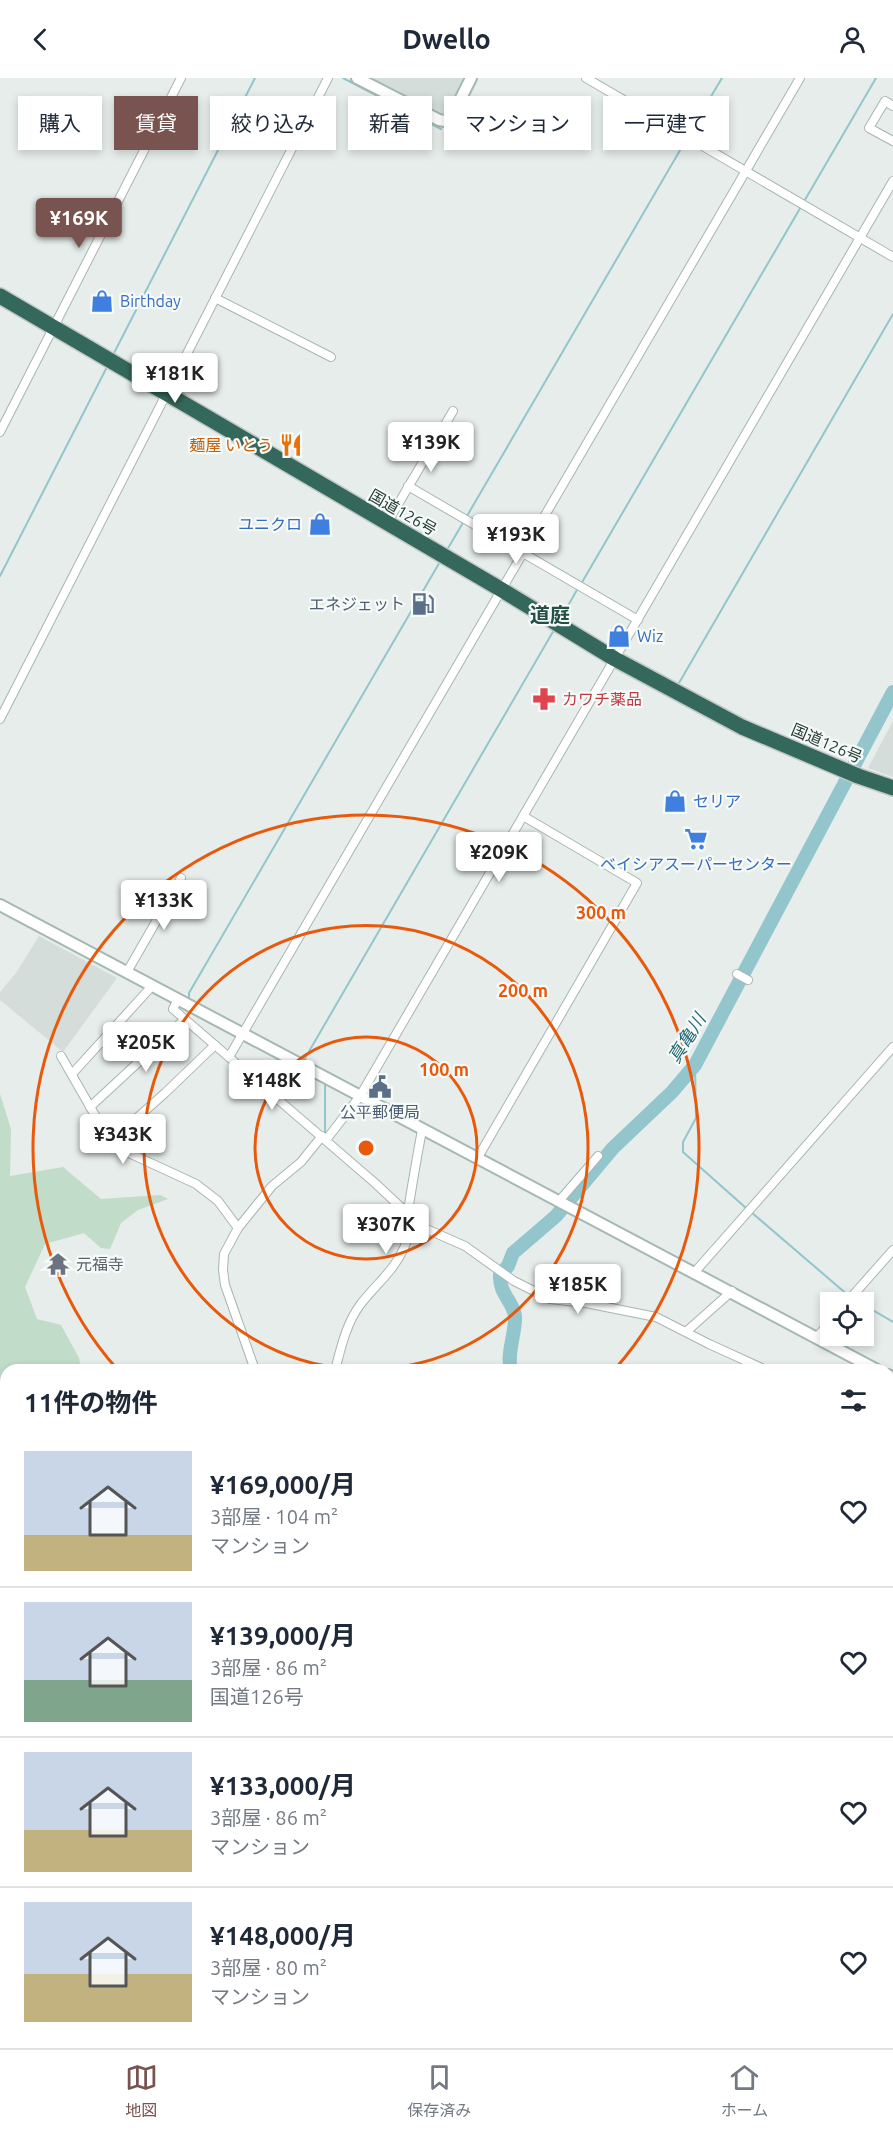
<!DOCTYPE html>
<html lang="ja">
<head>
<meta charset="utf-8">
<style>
  body { margin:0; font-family:Ubuntu,"Noto Sans JP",sans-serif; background:#f2f2f3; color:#1f2937; height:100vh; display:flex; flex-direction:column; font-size:22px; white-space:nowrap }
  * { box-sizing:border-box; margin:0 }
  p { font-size:20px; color:#747a83 }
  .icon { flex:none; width:33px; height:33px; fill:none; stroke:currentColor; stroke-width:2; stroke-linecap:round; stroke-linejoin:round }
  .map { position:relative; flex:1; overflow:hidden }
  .panel { position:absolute; left:0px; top:1286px; width:894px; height:686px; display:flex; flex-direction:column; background:#fff; border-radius:18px 18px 0 0; box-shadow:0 3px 9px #0003 }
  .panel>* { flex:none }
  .top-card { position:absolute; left:18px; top:18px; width:858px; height:54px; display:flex; gap:12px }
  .buttons { position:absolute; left:820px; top:1214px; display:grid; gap:12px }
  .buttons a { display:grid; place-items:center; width:54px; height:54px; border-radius:0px; background:#fff; box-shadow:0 3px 9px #0003; font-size:30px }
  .price { position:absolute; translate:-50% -51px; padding:0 14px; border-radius:6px; background:#fff; color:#222; font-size:20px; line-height:39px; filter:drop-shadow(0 2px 3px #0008) }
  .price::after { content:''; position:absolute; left:50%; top:36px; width:18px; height:14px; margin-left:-9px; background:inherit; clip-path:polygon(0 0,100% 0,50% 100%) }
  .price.current { background:#79534f; color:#fff }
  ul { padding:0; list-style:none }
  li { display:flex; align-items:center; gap:18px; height:150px; padding:0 24px }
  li+li { border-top:2px solid #e0e1e3 }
  li span { display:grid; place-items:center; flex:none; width:168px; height:120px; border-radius:0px; color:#555 }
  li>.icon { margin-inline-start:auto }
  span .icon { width:72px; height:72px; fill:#fffc; stroke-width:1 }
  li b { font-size:26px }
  h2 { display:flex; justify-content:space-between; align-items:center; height:72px; padding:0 24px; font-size:26px }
  .pill { padding:0 21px; border-radius:0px; background:#fff; box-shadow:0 3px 9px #0003; font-size:21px; line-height:54px }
  .pill.current { background:#79534f; color:#fff }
  header { display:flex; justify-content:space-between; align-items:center; height:78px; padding:0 24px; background:#fff; font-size:27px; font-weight:700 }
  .tab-bar { display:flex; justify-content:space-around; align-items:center; height:84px; border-top:2px solid #e0e1e3; background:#fff; font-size:16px; color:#747a83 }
  .tab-bar a { display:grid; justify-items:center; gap:3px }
  .tab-bar .current { color:#79534f }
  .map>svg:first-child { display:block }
  .built { fill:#d4ddd9 }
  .green { fill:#c1dcc8 }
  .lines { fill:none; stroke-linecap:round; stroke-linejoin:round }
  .stream { stroke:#93c5cd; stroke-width:2 }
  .canal { stroke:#93c5cd; stroke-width:8 }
  .river { stroke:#93c5cd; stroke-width:14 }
  .street-casing { stroke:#a9b5b1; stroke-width:10 }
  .secondary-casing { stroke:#a5b8b1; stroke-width:14 }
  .highway-casing { stroke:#c2c9c7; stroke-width:18 }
  .street { stroke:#fff; stroke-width:8 }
  .secondary { stroke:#fff; stroke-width:10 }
  .highway { stroke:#35685c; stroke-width:15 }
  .ring { fill:none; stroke:#e8590c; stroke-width:3 }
  .labels { text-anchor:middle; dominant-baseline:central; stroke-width:4.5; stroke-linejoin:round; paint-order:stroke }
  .shop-label { font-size:16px; fill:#366cbe; stroke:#f6faf8; text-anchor:start }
  .food-label { font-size:16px; fill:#c56008; stroke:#f6faf8; text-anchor:end }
  .street-label { font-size:16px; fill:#263e37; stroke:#f6faf8 }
  .service-label { font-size:16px; fill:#4e5e75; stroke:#f6faf8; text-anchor:end }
  .health-label { font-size:16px; fill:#be3a42; stroke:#f6faf8; text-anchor:start }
  .worship-label { font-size:16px; fill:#5b616d; stroke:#f6faf8; text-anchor:start }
  .water-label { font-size:18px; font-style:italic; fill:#256a75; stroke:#f6faf8 }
  .quarter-label { font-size:20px; font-weight:bold; fill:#244f43; stroke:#f6faf8 }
  .centre { fill:#e8590c; stroke:#f6faf8; stroke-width:3 }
  .ring-label { font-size:18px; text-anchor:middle; font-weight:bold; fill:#e8590c; stroke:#f6faf8; stroke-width:4.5; stroke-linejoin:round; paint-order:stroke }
</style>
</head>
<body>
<header><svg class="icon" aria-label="back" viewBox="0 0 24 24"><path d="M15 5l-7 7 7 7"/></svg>Dwello<svg class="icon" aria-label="person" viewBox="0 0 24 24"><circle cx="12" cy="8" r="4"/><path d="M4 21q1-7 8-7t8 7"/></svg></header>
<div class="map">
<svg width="893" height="1970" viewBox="0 0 893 1970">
  <rect width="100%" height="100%" fill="#e6edea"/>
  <g class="built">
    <path d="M370 0H463L446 35 441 36Z"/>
    <path d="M893 643V699L868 690Z"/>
    <path d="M39 858 117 900 63 974 0 922V914L16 895Z"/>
  </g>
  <g class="green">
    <path d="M0 1016 11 1051 10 1098 63 1089 101 1121 160 1117 168 1121 138 1132 121 1145 110 1171 101 1170 84 1155 45 1166 25 1209 37 1241 61 1247 79 1280 81 1291 6 1292V1348L0 1331Z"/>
    <path d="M6 1400V1534L0 1535V1401Z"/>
    <path d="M6 1815V1881H0V1817Z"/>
    <path d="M0 1919 2 1928 6 1932V1965H63L67 1970H0Z"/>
    <path d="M248 1965H362L368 1970H258Z"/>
    <path d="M485 1965H551V1970H487Z"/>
    <path d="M565 1965H676L680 1970H576Z"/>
  </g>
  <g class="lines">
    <g class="stream">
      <path d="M343 0 441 51"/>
      <path d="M688 57 722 0"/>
      <path d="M113 277 255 0"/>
      <path d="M467 438 686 62"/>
      <path d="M447 472 464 443"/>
      <path d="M0 498 108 287"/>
      <path d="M581 506 876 0"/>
      <path d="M560 542 578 510"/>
      <path d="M679 605 893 236"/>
      <path d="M189 920V915L441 482"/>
      <path d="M695 987 696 1040 683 1064V1074L746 1130"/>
      <path d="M325 994 304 982 554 552"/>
      <path d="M325 1003V1056"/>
      <path d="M751 1134 849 1218"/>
      <path d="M864 1227 893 1244"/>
      <path d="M888 1947 893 1952"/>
    </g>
    <g class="canal">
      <path d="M0 1539 6 1538"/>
      <path d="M888 1702 893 1802"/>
    </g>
    <g class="river">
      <path d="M511 1292C506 1276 516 1255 515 1238 513 1223 499 1216 500 1197L508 1188 513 1175 556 1138 613 1070 672 1014 695 987 893 614"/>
      <path d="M0 1697 6 1695"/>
    </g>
    <g class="street-casing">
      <g id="street">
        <path d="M586 0 893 179"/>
        <path d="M893 28 885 23 869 50 893 63"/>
        <path d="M215 220 331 279"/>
        <path d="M0 354 181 0"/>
        <path d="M408 408 638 542"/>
        <path d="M387 445 453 333"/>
        <path d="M0 641 328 0"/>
        <path d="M127 894 181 800"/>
        <path d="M737 896 748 902"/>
        <path d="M178 921 173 931 375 1105 408 1136"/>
        <path d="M61 978 108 1060 129 1075 196 1106 218 1123 238 1150"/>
        <path d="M229 979 800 0"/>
        <path d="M72 996 152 908"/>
        <path d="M90 1029 185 941"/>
        <path d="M326 1062 360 1018 893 103"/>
        <path d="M111 1063 165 1015 215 967"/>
        <path d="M477 1081 637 805 523 738"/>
        <path d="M559 1123 598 1078"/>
        <path d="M408 1143 465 1168 514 1203 550 1221 586 1225 656 1239 709 1266 766 1292"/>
        <path d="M694 1195 893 969"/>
        <path d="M847 1224 893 1172"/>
        <path d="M687 1253 732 1213"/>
        <path d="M817 1259 831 1243"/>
        <path d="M255 1292 225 1207 223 1192 224 1176 238 1150 272 1108 301 1084 322 1058"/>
        <path d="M335 1292C341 1270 346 1246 360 1227 375 1207 394 1193 404 1170 410 1158 407 1146 408 1134 412 1106 417 1079 422 1052"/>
        <path d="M888 1319 893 1314"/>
        <path d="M888 1363 893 1367"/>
        <path d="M888 1608 893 1603"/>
        <path d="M0 1785 6 1782"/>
        <path d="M512 1965 514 1970"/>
        <path d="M749 1965 751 1970"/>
      </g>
    </g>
    <g class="secondary-casing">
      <g id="secondary">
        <path d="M357 0 439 42 445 43 451 40 471 0"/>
        <path d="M0 827 877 1292"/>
        <path d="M888 1297 893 1300"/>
      </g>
    </g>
    <g class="highway-casing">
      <path id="highway" d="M0 218 502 512 615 581 742 649 858 698 893 710"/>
    </g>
    <use href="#street" class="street"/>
    <use href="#secondary" class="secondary"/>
    <use href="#highway" class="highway"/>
  </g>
  <g class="ring">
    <circle cx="366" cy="1070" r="111"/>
    <path d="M351 1291A222 222 0 1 1 381 1291"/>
    <path d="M117 1291A333 333 0 1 1 615 1291"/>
  </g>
  <defs>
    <g id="shop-bare" transform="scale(1.8)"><path d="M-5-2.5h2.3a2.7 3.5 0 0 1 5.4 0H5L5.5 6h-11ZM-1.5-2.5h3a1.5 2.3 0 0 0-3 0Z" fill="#3f7fe0" stroke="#f6faf8" stroke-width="2.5" paint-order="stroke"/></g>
    <g id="restaurant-bare" transform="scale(1.8)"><path d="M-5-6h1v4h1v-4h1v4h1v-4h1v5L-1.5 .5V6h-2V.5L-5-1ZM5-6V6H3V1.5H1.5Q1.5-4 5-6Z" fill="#e8710a" stroke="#f6faf8" stroke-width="2.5" paint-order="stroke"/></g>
    <g id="fuel-bare" transform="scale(1.8)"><path d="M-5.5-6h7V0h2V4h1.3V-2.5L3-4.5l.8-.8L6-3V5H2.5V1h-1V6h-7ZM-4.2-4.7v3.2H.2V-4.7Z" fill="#5c6f8a" stroke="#f6faf8" stroke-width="2.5" paint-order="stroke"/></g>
    <g id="pharmacy-bare" transform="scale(1.8)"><path d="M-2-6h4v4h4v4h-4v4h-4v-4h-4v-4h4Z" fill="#e0444e" stroke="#f6faf8" stroke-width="2.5" paint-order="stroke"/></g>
    <g id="supermarket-bare" transform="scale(1.8)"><path d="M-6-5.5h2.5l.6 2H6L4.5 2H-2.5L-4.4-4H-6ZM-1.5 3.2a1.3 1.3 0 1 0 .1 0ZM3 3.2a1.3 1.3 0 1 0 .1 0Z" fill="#3f7fe0" stroke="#f6faf8" stroke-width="2.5" paint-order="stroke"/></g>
    <g id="civic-bare" transform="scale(1.8)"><path d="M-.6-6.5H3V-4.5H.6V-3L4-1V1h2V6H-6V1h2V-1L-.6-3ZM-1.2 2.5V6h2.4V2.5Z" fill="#5c6f8a" stroke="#f6faf8" stroke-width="2.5" paint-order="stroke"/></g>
    <g id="temple-bare" transform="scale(1.8)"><path d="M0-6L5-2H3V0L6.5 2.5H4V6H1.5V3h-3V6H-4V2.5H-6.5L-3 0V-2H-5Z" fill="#6b7280" stroke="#f6faf8" stroke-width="2.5" paint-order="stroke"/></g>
  </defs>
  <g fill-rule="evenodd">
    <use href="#shop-bare" x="102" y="223"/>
    <use href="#restaurant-bare" x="291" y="367"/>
    <use href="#shop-bare" x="320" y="446"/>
    <use href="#fuel-bare" x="423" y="526"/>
    <use href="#shop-bare" x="619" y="558"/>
    <use href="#pharmacy-bare" x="544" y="621"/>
    <use href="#shop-bare" x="675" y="723"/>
    <use href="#supermarket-bare" x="696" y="761"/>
    <use href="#civic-bare" x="380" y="1009"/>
    <use href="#temple-bare" x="58" y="1186"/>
  </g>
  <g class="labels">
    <g class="shop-label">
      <text x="120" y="223">Birthday</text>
      <text x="302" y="446" text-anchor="end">ユニクロ</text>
      <text x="637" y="558">Wiz</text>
      <text x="693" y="723">セリア</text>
      <text x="696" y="786" text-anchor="middle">ベイシアスーパーセンター</text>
    </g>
    <g class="food-label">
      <text x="273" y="367">麺屋 いとう</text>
    </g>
    <g class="street-label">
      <text transform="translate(403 434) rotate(30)">国道126号</text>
      <text transform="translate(827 665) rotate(23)">国道126号</text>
    </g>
    <g class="service-label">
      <text x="405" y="526">エネジェット</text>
      <text x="380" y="1034" text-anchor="middle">公平郵便局</text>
    </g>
    <g class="health-label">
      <text x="562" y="621">カワチ薬品</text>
    </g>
    <g class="worship-label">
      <text x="76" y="1186">元福寺</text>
    </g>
    <g class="water-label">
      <text transform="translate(686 960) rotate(-58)">真亀川</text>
    </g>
    <g class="quarter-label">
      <text x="550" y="536">道庭</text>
    </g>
  </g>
  <circle cx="366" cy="1070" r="9" class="centre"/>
  <g class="ring-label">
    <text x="601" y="841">300 m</text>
    <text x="523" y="919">200 m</text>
    <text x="444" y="998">100 m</text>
  </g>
</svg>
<div class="buttons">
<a><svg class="icon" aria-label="locate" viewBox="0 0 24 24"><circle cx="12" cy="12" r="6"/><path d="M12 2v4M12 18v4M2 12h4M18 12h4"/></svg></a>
</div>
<b class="price current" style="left:79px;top:171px">¥169K</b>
<b class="price" style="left:175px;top:326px">¥181K</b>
<b class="price" style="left:431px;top:395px">¥139K</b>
<b class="price" style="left:516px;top:487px">¥193K</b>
<b class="price" style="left:499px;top:805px">¥209K</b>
<b class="price" style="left:164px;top:853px">¥133K</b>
<b class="price" style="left:146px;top:995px">¥205K</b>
<b class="price" style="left:272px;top:1033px">¥148K</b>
<b class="price" style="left:123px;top:1087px">¥343K</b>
<b class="price" style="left:386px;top:1177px">¥307K</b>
<b class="price" style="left:578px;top:1237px">¥185K</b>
<div class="top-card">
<a class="pill">購入</a>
<a class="pill current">賃貸</a>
<a class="pill">絞り込み</a>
<a class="pill">新着</a>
<a class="pill">マンション</a>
<a class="pill">一戸建て</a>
</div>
<section class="panel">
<h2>11件の物件<svg class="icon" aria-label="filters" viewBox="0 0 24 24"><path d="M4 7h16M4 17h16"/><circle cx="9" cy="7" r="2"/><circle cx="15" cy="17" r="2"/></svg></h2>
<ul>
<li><span style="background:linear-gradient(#c9d6e8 70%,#c2b280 0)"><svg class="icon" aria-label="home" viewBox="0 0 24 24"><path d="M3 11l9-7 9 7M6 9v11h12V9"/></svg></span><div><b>¥169,000/月</b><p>3部屋 · 104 m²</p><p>マンション</p></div><svg class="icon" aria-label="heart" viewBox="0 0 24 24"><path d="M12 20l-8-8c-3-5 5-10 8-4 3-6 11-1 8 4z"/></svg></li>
<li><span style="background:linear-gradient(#c9d6e8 65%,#7fa58c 0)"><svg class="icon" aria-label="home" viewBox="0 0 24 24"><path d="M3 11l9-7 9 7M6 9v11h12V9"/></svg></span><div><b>¥139,000/月</b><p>3部屋 · 86 m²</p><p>国道126号</p></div><svg class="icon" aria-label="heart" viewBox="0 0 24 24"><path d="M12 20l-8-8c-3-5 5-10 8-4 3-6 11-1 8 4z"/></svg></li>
<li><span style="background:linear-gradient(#c9d6e8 65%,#c2b280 0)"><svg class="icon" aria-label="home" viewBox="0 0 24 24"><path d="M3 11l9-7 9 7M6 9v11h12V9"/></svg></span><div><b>¥133,000/月</b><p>3部屋 · 86 m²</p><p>マンション</p></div><svg class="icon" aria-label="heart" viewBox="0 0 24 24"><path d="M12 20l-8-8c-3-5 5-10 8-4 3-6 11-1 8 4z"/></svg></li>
<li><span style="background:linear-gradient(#c9d6e8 60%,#c2b280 0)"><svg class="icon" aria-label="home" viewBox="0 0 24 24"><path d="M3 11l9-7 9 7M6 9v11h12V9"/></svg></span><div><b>¥148,000/月</b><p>3部屋 · 80 m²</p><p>マンション</p></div><svg class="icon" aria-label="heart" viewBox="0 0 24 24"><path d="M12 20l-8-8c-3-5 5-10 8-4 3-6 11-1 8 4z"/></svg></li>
</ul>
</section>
</div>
<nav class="tab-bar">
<a class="current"><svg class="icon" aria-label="map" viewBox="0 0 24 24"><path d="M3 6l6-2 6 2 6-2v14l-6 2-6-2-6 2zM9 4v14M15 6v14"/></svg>地図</a>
<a><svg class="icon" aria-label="saved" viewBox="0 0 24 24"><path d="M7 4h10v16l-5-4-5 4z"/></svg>保存済み</a>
<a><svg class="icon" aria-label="home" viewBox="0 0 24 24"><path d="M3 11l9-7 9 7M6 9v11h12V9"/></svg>ホーム</a>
</nav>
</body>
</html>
